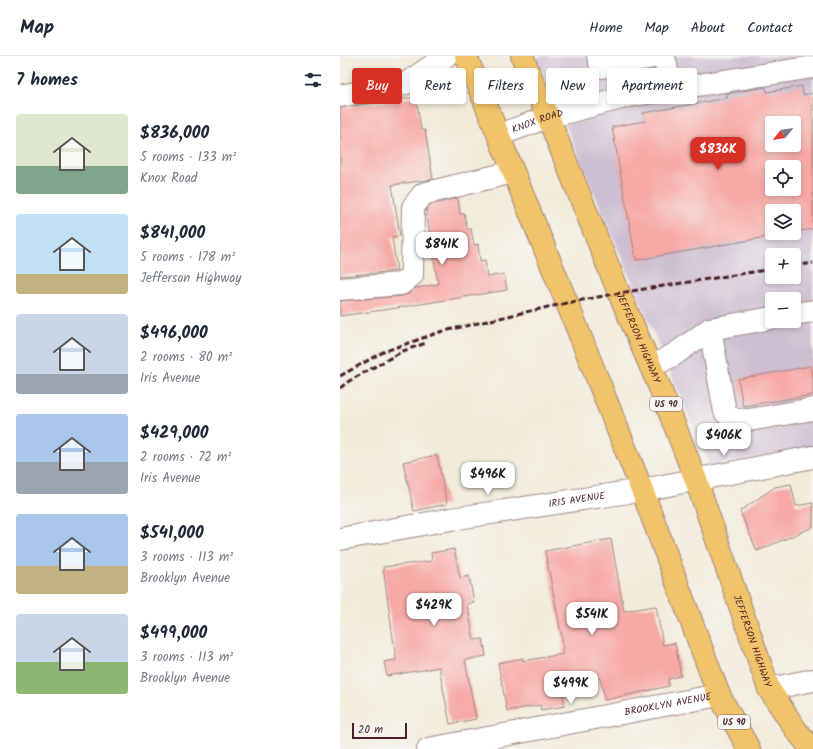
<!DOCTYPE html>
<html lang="en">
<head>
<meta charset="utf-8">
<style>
  body { margin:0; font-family:Kalam,sans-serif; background:#f6f6f7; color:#1f2937; height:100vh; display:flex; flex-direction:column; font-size:15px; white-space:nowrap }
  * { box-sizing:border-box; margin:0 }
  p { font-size:13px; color:#747a83 }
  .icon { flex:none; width:22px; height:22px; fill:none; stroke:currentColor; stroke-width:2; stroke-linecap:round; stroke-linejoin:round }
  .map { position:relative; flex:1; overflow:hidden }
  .side { display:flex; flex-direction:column; background:#fff; width:340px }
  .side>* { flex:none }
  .guide { position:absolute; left:12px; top:12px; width:380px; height:36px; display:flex; gap:8px }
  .needle { width:26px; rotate:240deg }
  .tools { position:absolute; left:425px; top:60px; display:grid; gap:8px }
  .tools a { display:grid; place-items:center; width:36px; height:36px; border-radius:4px; background:#fff; box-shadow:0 2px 6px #0003; font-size:20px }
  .scale { position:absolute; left:12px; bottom:10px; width:55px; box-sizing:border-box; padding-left:4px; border:2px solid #4a1f2b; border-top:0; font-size:11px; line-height:14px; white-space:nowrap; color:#4a1f2b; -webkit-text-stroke:3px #f6f6f2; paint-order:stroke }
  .price { position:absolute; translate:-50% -34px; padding:0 9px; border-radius:8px; background:#fff; color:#222; font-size:13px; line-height:26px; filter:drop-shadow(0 1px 2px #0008) }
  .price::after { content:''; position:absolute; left:50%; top:24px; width:12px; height:9px; margin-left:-6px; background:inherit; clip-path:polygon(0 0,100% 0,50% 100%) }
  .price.current { background:#d93025; color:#fff }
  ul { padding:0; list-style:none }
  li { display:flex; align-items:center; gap:12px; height:100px; padding:0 16px }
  li span { display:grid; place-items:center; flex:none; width:112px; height:80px; border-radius:4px; color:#555 }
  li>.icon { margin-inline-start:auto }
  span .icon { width:48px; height:48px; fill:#fffc; stroke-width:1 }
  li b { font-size:17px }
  h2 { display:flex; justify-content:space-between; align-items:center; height:48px; padding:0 16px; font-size:17px }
  .chip { padding:0 14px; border-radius:4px; background:#fff; box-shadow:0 2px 6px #0003; font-size:14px; line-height:36px }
  .chip.current { background:#d93025; color:#fff }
  header { display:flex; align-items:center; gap:24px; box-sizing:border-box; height:56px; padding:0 20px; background:#fff; border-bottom:1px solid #e0e1e3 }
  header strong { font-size:19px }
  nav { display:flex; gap:22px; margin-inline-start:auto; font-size:14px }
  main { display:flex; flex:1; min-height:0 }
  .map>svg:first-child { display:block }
  .industrial { fill:#cebed1; fill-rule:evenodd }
  .building { fill:#f7a9a6; fill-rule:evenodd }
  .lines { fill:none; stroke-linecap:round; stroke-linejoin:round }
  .minor-casing { stroke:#9e8582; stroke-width:24 }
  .major-casing { stroke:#9e8582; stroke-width:24 }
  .minor { stroke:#fff; stroke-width:22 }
  .major { stroke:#f1c36a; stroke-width:22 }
  .rail { stroke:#4a1f2b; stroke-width:3; stroke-dasharray:6 3; stroke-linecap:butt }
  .labels { text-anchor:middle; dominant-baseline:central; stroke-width:4; stroke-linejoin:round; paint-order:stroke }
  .shield { fill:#f6f6f2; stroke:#7e6067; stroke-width:1 }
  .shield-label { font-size:9px; font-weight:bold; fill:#4a1f2b }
  .street-label { font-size:10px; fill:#4a1f2b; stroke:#f6f6f2 }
</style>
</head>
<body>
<header>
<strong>Map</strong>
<nav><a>Home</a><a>Map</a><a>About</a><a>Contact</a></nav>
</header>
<main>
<section class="side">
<h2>7 homes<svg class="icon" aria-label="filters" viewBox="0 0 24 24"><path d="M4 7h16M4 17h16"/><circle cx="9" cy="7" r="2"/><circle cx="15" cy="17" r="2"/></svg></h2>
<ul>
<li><span style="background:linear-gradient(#dfe7d0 65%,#7fa58c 0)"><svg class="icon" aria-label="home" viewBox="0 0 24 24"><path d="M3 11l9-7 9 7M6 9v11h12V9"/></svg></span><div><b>$836,000</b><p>5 rooms · 133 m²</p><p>Knox Road</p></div></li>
<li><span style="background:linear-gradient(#bfe0f5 75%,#c2b280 0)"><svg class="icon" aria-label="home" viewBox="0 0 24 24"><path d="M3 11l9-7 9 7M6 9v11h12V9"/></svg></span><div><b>$841,000</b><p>5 rooms · 178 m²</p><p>Jefferson Highway</p></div></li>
<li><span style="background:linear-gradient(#c9d6e8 75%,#9aa5b1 0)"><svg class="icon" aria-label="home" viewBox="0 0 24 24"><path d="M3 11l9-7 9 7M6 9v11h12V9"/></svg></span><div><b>$496,000</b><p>2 rooms · 80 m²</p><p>Iris Avenue</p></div></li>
<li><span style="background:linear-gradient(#a9c7e8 60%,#9aa5b1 0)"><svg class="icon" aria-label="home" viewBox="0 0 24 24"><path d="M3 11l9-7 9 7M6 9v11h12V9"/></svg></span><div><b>$429,000</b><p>2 rooms · 72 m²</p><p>Iris Avenue</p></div></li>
<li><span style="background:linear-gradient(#a9c7e8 65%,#c2b280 0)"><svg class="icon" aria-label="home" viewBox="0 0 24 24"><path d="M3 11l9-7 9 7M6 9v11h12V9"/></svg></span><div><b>$541,000</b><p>3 rooms · 113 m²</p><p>Brooklyn Avenue</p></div></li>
<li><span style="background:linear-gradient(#c9d6e8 60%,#8fb573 0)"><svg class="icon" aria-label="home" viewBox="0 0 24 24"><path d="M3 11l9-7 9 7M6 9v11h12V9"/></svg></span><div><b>$499,000</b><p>3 rooms · 113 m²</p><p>Brooklyn Avenue</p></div></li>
</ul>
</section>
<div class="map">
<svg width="473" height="693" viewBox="0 0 473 693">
  <rect width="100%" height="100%" fill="#f6f6f2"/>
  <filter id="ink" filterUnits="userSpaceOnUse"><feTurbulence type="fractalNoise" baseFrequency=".025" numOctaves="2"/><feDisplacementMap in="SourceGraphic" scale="8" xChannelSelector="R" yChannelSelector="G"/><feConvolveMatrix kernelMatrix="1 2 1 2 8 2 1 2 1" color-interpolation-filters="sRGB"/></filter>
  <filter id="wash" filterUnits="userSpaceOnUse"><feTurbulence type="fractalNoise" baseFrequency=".012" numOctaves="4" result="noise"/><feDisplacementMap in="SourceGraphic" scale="16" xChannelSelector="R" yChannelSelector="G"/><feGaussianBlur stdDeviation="0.9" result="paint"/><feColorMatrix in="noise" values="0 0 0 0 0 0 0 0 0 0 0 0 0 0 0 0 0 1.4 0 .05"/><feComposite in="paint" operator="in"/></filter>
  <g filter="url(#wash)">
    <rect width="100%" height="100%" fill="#f2ebd9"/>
    <path class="industrial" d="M196 0H473V392L370 409ZM432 67H454V89H432ZM432 111H454V133H432ZM432 155H454V177H432ZM432 199H454V221H432ZM432 243H454V265H432Z"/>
    <g id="blocks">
      <g class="building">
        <path d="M462 30 463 39 473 37V173L454 176V155H432V177H450L296 204 272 71 305 65 303 57 387 42 386 38 426 31 427 36ZM432 67H454V89H432ZM432 111H454V133H432Z"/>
        <path d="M76 41 81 74H85L93 123 52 129 60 180 52 181 57 215 0 220V52Z"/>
        <path d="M118 142 120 158 124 157 127 173H131L134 189 138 188 140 205 145 204 147 221 164 218 167 234 50 253 0 260V245L62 240 69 238 76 232 98 228 86 154 90 149Z"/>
        <path d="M471 310 473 323V339L403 350 398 323Z"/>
        <path d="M97 399 107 448 74 455 63 406Z"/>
        <path d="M451 428 456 450 473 447V471L417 495 400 455 435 431Z"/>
        <path d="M271 483 284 555 316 550 323 589 335 587 341 620 328 623 329 630 265 644 260 622 221 629 225 650 201 654 200 649 167 655 158 607 183 602V605L223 598 222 594 223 593 222 582 205 495Z"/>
        <path d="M114 493 120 522 129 520 134 546 127 548 134 584 143 583 146 600 125 604 136 663 110 668 99 611 47 620 44 606 56 604 43 511 92 505 91 497Z"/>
      </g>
    </g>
  </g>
  <g filter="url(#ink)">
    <use href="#blocks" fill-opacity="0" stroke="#9e8582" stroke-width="1"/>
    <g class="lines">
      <g class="minor-casing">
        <g id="minor">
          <path d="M258 0 261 11 318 0"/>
          <path d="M324 0 331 34"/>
          <path d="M0 40 67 27 106 0"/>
          <path id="s1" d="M159 79 208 61 289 40 473 11"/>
          <path d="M0 233 61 228 72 219 73 151 83 138 173 116"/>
          <path d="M454 258 473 255"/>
          <path d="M370 273 385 356 394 364H409L473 353"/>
          <path d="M311 311 335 298 370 273 432 262"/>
          <path id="s2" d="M0 483 111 463 302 434 473 401"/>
          <path d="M429 633 473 624"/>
          <path id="s3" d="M88 693 379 639"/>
        </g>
      </g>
      <g class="major-casing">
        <g id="major">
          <path d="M126 0 227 247 302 434 379 639 409 693"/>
          <path id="s4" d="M182 0 208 61 279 237 320 332 356 424 429 633 456 674 472 693"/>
        </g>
      </g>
      <use href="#minor" class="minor"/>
      <use href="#major" class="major"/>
      <g class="rail">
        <path d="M454 210 473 207"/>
        <path d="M0 320 43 296 100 276 181 257 227 247 279 237 432 213"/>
        <path d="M0 332 9 325 63 295 86 287"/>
      </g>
    </g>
  </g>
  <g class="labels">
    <g class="shield">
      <rect x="310" y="341" width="32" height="14" rx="3"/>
      <rect x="378" y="659" width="32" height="14" rx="3"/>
    </g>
    <g class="shield-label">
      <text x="326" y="348">US 90</text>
      <text x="394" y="666">US 90</text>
    </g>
    <g class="street-label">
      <text stroke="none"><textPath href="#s1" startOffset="41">KNOX ROAD</textPath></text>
      <text stroke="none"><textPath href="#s4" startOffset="305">JEFFERSON HIGHWAY</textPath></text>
      <text stroke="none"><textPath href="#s2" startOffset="240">IRIS AVENUE</textPath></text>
      <text stroke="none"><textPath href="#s4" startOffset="629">JEFFERSON HIGHWAY</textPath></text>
      <text stroke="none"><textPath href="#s3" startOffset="244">BROOKLYN AVENUE</textPath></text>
    </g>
  </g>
</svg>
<div class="tools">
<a><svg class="needle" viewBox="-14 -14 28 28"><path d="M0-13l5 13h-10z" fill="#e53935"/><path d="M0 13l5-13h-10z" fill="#747a83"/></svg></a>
<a><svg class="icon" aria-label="locate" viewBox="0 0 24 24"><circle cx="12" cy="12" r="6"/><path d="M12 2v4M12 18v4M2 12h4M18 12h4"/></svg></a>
<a><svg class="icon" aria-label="layers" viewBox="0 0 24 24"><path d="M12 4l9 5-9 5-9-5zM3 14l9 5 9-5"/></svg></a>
<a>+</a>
<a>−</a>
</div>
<div class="scale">20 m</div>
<b class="price current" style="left:378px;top:115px">$836K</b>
<b class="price" style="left:102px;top:210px">$841K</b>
<b class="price" style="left:384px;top:401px">$406K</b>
<b class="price" style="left:148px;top:440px">$496K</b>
<b class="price" style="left:94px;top:571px">$429K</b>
<b class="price" style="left:252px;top:580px">$541K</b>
<b class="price" style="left:231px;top:649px">$499K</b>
<div class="guide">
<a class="chip current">Buy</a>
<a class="chip">Rent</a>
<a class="chip">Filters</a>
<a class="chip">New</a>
<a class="chip">Apartment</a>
</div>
</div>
</main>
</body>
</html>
